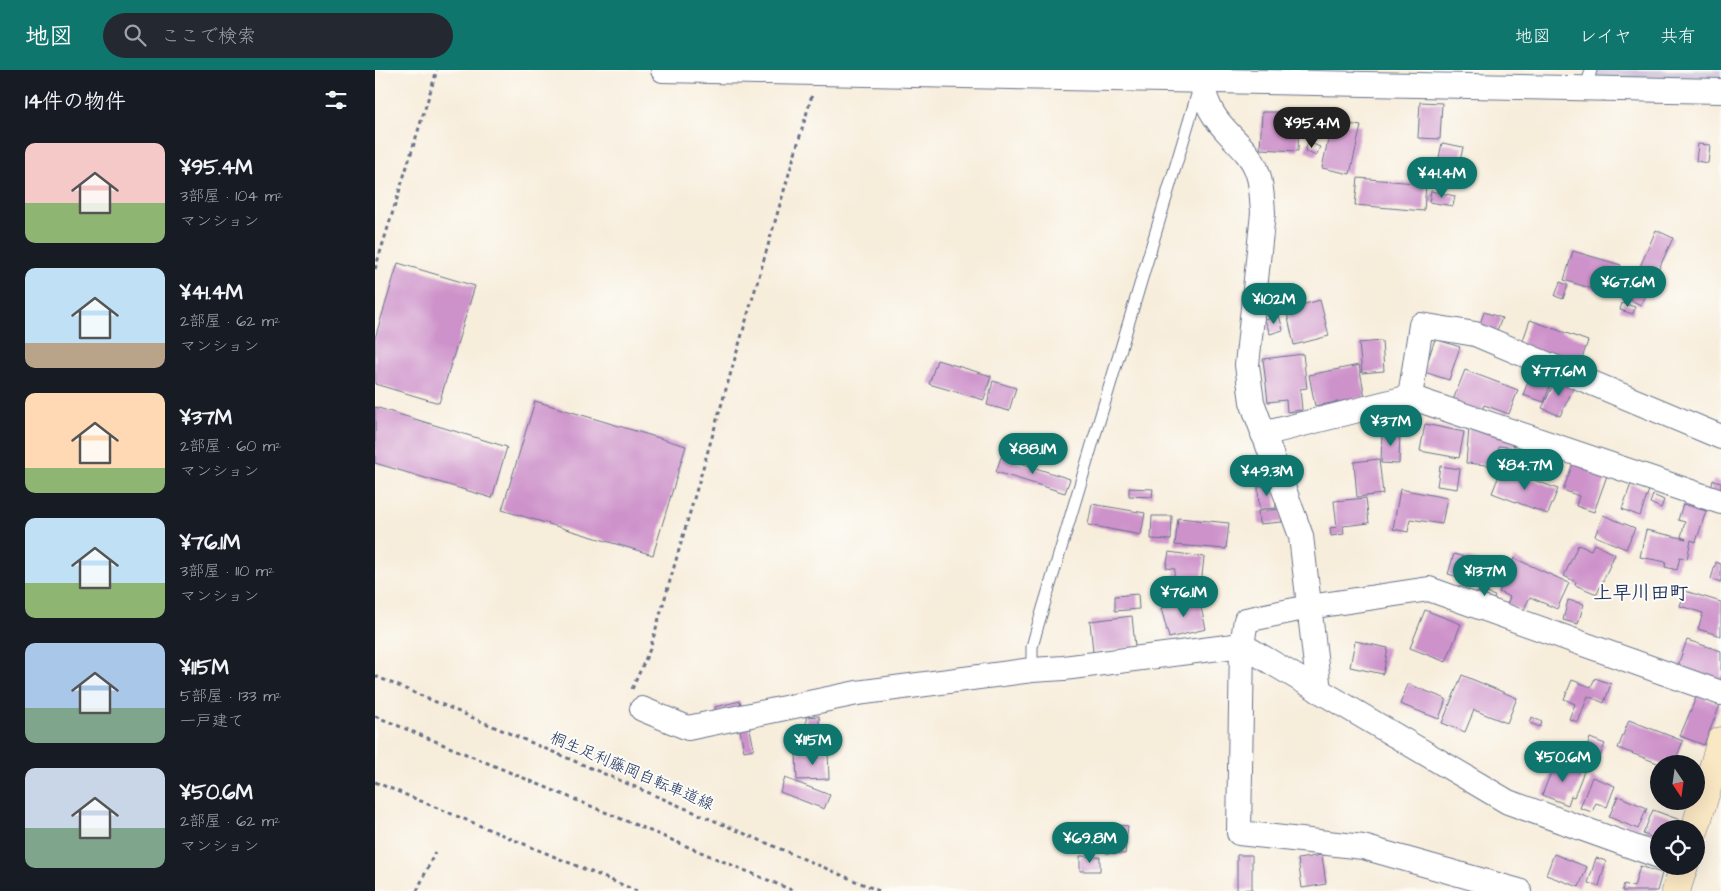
<!DOCTYPE html>
<html lang="ja">
<head>
<meta charset="utf-8">
<style>
  body { margin:0; font-family:"Architects Daughter","Klee One",sans-serif; background:#242831; color:#f1f3f6; height:100vh; display:flex; flex-direction:column; font-size:19px; white-space:nowrap }
  * { box-sizing:border-box; margin:0 }
  p { font-size:16px; color:#9ea1a6 }
  .icon { flex:none; width:28px; height:28px; fill:none; stroke:currentColor; stroke-width:2; stroke-linecap:round; stroke-linejoin:round }
  .map { position:relative; flex:1; overflow:hidden }
  .side { display:flex; flex-direction:column; background:#171b24; width:375px }
  .side>* { flex:none }
  .needle { width:32px; rotate:167deg }
  .controls { position:absolute; left:1275px; top:685px; display:grid; gap:10px }
  .controls a { display:grid; place-items:center; width:55px; height:55px; border-radius:50%; background:#171b24; box-shadow:0 5px 20px #0002; font-size:25px }
  .price { position:absolute; translate:-50% -42px; padding:0 11px; border-radius:18px; background:#0f766e; color:#fff; font-size:16px; line-height:32px; filter:drop-shadow(0 1px 2px #0008) }
  .price::after { content:''; position:absolute; left:50%; top:30px; width:15px; height:11px; margin-left:-8px; background:inherit; clip-path:polygon(0 0,100% 0,50% 100%) }
  .price.active { background:#222; color:#fff }
  ul { padding:0; list-style:none }
  li { display:flex; align-items:center; gap:15px; height:125px; padding:0 25px }
  li span { display:grid; place-items:center; flex:none; width:140px; height:100px; border-radius:10px; color:#555 }
  li>.icon { margin-inline-start:auto }
  span .icon { width:60px; height:60px; fill:#fffc; stroke-width:1 }
  li b { font-size:21px }
  h2 { display:flex; justify-content:space-between; align-items:center; height:60px; padding:0 25px; font-size:21px }
  header { display:flex; align-items:center; gap:30px; box-sizing:border-box; height:70px; padding:0 25px; background:#0f766e; color:#fff }
  header strong { font-size:24px }
  nav { display:flex; gap:28px; margin-inline-start:auto; font-size:18px }
  .search { width:350px; height:45px; background:#242831; display:flex; align-items:center; gap:12px; box-sizing:border-box; padding:0 18px; border-radius:28px; color:#9ea1a6; font-size:19px }
  main { display:flex; flex:1; min-height:0 }
  .map>svg:first-child { display:block }
  .industrial { fill:#cabfd6 }
  .building { fill:#cd92ca }
  .lines { fill:none; stroke-linecap:round; stroke-linejoin:round }
  .lane-casing { stroke:#68728a; stroke-width:13 }
  .street-casing { stroke:#68728a; stroke-width:26 }
  .secondary-casing { stroke:#68728a; stroke-width:29 }
  .path { stroke:#68728a; stroke-width:3; stroke-dasharray:4 4; stroke-linecap:butt }
  .lane { stroke:#fff; stroke-width:11 }
  .street { stroke:#fff; stroke-width:24 }
  .secondary { stroke:#fae7c3; stroke-width:28 }
  .labels { text-anchor:middle; dominant-baseline:central; stroke-width:4; stroke-linejoin:round; paint-order:stroke }
  .street-label { font-size:16px; fill:#1b2f5e; stroke:#fdfcf7 }
  .quarter-label { font-size:19px; font-weight:bold; fill:#1b2f5e; stroke:#fdfcf7 }
</style>
</head>
<body>
<header>
<strong>地図</strong>
<div class="search"><svg class="icon" aria-label="search" viewBox="0 0 24 24"><circle cx="10" cy="10" r="6"/><path d="M15 15l6 6"/></svg>ここで検索</div>
<nav><a>地図</a><a>レイヤ</a><a>共有</a></nav>
</header>
<main>
<section class="side">
<h2>14件の物件<svg class="icon" aria-label="filters" viewBox="0 0 24 24"><path d="M4 7h16M4 17h16"/><circle cx="9" cy="7" r="2"/><circle cx="15" cy="17" r="2"/></svg></h2>
<ul>
<li><span style="background:linear-gradient(#f6c9c9 60%,#8fb573 0)"><svg class="icon" aria-label="home" viewBox="0 0 24 24"><path d="M3 11l9-7 9 7M6 9v11h12V9"/></svg></span><div><b>¥95.4M</b><p>3部屋 · 104 m²</p><p>マンション</p></div></li>
<li><span style="background:linear-gradient(#bfe0f5 75%,#b9a48a 0)"><svg class="icon" aria-label="home" viewBox="0 0 24 24"><path d="M3 11l9-7 9 7M6 9v11h12V9"/></svg></span><div><b>¥41.4M</b><p>2部屋 · 62 m²</p><p>マンション</p></div></li>
<li><span style="background:linear-gradient(#ffd9b3 75%,#8fb573 0)"><svg class="icon" aria-label="home" viewBox="0 0 24 24"><path d="M3 11l9-7 9 7M6 9v11h12V9"/></svg></span><div><b>¥37M</b><p>2部屋 · 60 m²</p><p>マンション</p></div></li>
<li><span style="background:linear-gradient(#bfe0f5 65%,#8fb573 0)"><svg class="icon" aria-label="home" viewBox="0 0 24 24"><path d="M3 11l9-7 9 7M6 9v11h12V9"/></svg></span><div><b>¥76.1M</b><p>3部屋 · 110 m²</p><p>マンション</p></div></li>
<li><span style="background:linear-gradient(#a9c7e8 65%,#7fa58c 0)"><svg class="icon" aria-label="home" viewBox="0 0 24 24"><path d="M3 11l9-7 9 7M6 9v11h12V9"/></svg></span><div><b>¥115M</b><p>5部屋 · 133 m²</p><p>一戸建て</p></div></li>
<li><span style="background:linear-gradient(#c9d6e8 60%,#7fa58c 0)"><svg class="icon" aria-label="home" viewBox="0 0 24 24"><path d="M3 11l9-7 9 7M6 9v11h12V9"/></svg></span><div><b>¥50.6M</b><p>2部屋 · 62 m²</p><p>マンション</p></div></li>
</ul>
</section>
<div class="map">
<svg width="1346" height="821" viewBox="0 0 1346 821">
  <rect width="100%" height="100%" fill="#fdfcf7"/>
  <filter id="ink" filterUnits="userSpaceOnUse"><feTurbulence type="fractalNoise" baseFrequency=".02" numOctaves="2"/><feDisplacementMap in="SourceGraphic" scale="10" xChannelSelector="R" yChannelSelector="G"/><feConvolveMatrix kernelMatrix="1 2 1 2 8 2 1 2 1" color-interpolation-filters="sRGB"/></filter>
  <filter id="wash" filterUnits="userSpaceOnUse"><feTurbulence type="fractalNoise" baseFrequency=".0096" numOctaves="4" result="noise"/><feDisplacementMap in="SourceGraphic" scale="20" xChannelSelector="R" yChannelSelector="G"/><feGaussianBlur stdDeviation="1.12" result="paint"/><feColorMatrix in="noise" values="0 0 0 0 0 0 0 0 0 0 0 0 0 0 0 0 0 1.4 0 .05"/><feComposite in="paint" operator="in"/></filter>
  <g filter="url(#wash)">
    <rect width="100%" height="100%" fill="#f7eddb"/>
    <path class="industrial" d="M1216 0H1346V11H1227Z"/>
    <g id="blocks">
      <g class="building">
        <path d="M1045 32 1067 33 1065 69 1043 68Z"/>
        <path d="M887 42H906L905 52 924 53 923 81 885 79Z"/>
        <path d="M957 51 986 56 975 104 947 98Z"/>
        <path d="M933 72 945 77 941 86 930 81Z"/>
        <path d="M1067 73 1088 77 1081 111 1060 107Z"/>
        <path d="M1323 74 1335 75 1333 93 1321 91Z"/>
        <path d="M983 108 1051 114 1049 141 980 135Z"/>
        <path d="M1056 121 1080 126 1078 136 1054 132Z"/>
        <path d="M1281 160 1298 168 1280 207 1264 199Z"/>
        <path d="M1198 181 1246 195 1237 225 1189 210Z"/>
        <path d="M23 193 100 216 64 333 0 314V268Z"/>
        <path d="M1185 212 1193 215 1188 229 1180 226Z"/>
        <path d="M1260 214 1273 221 1266 235 1253 229Z"/>
        <path d="M945 230 954 266 919 275 911 239Z"/>
        <path d="M1247 233 1260 237 1258 244 1245 240Z"/>
        <path d="M1109 242 1127 248 1121 263 1104 257Z"/>
        <path d="M904 245 908 260 895 264 890 250Z"/>
        <path d="M1155 250 1213 271 1204 297 1146 276Z"/>
        <path d="M1060 269 1085 277 1074 310 1049 302Z"/>
        <path d="M1007 271 1009 301 987 303 984 273Z"/>
        <path d="M928 284 932 318 925 319 927 340 912 342 911 330 893 332 888 289Z"/>
        <path d="M562 290 616 306 609 330 554 314Z"/>
        <path d="M984 295 990 327 940 336 934 305Z"/>
        <path d="M1158 298 1179 305 1169 332 1148 325Z"/>
        <path d="M1090 300 1143 320 1134 344 1109 335 1105 346 1076 335Z"/>
        <path d="M1182 307 1200 315 1185 346 1167 338Z"/>
        <path d="M618 311 641 318 634 341 612 335Z"/>
        <path d="M160 331 311 376 278 485 127 440Z"/>
        <path d="M0 337 132 377 117 428 0 393Z"/>
        <path d="M1022 340 1024 352 1007 354 1005 342Z"/>
        <path d="M1050 354 1089 362 1084 388 1045 381Z"/>
        <path d="M1094 358 1140 365 1139 378 1124 376 1122 396 1091 393Z"/>
        <path d="M1007 360H1025L1024 394 1006 393Z"/>
        <path d="M626 387 695 409 690 423 621 402Z"/>
        <path d="M1200 388 1234 400 1219 442 1201 436 1204 426 1188 420Z"/>
        <path d="M1004 389 1008 424 982 427 979 392Z"/>
        <path d="M1065 396 1085 399 1082 419 1062 416Z"/>
        <path d="M1127 398 1183 419 1173 444 1117 423Z"/>
        <path d="M1338 410 1346 412V427L1335 424Z"/>
        <path d="M1256 414 1274 420 1265 446 1247 439Z"/>
        <path d="M900 415 901 438 884 439 883 416Z"/>
        <path d="M754 418 778 419 777 427 754 426Z"/>
        <path d="M1025 419 1072 428 1067 454 1035 449 1033 462 1018 459Z"/>
        <path d="M1278 425 1289 430 1286 438 1275 433Z"/>
        <path d="M991 428 994 453 968 456 969 464 956 466 955 458 962 457 959 431Z"/>
        <path d="M717 434 770 443 766 465 713 455Z"/>
        <path d="M1308 434 1331 441 1321 472 1316 470 1312 489 1305 487 1302 500 1290 497 1291 492 1265 487 1271 460 1311 469 1306 467 1310 452 1303 450Z"/>
        <path d="M906 439 907 452 884 454 883 441Z"/>
        <path d="M1228 445 1260 458 1251 479 1220 466Z"/>
        <path d="M777 446H797L796 470 776 469Z"/>
        <path d="M803 448 854 453 851 479 800 475Z"/>
        <path d="M1219 474 1240 484 1222 524 1200 515 1201 512 1189 506 1203 475 1216 480Z"/>
        <path d="M794 482 829 487 826 515 798 511 800 499 791 498Z"/>
        <path d="M1079 484 1111 493 1104 513 1073 504Z"/>
        <path d="M1139 488 1194 513 1182 539 1155 527 1148 541 1132 534 1135 527 1124 522Z"/>
        <path d="M1341 492 1346 494V512L1336 509Z"/>
        <path d="M1104 520 1120 526 1117 534 1101 528Z"/>
        <path d="M1310 521 1346 532V566L1323 559 1328 543 1305 536Z"/>
        <path d="M763 524 764 539 740 541V526Z"/>
        <path d="M824 529 831 559 794 568 786 538Z"/>
        <path d="M1193 530 1209 534 1203 554 1188 550Z"/>
        <path d="M1050 540 1086 554 1071 592 1035 578Z"/>
        <path d="M757 546 760 577 718 582 715 551Z"/>
        <path d="M1312 570 1346 581V612L1302 598Z"/>
        <path d="M980 571 1013 578 1008 604 975 597Z"/>
        <path d="M1087 605 1142 628 1132 653 1099 640 1090 662 1067 653Z"/>
        <path d="M1220 608 1236 614 1229 633 1213 626 1203 652 1194 649 1200 634 1189 629 1197 610 1216 617Z"/>
        <path d="M1033 614 1071 629 1064 649 1025 634Z"/>
        <path d="M1322 625 1345 635 1329 675 1305 666Z"/>
        <path d="M365 631 367 639 341 645 340 637Z"/>
        <path d="M444 646 445 672H432L431 647Z"/>
        <path d="M1157 647 1167 652 1165 657 1155 653Z"/>
        <path d="M1254 650 1308 671 1299 694H1285L1243 678Z"/>
        <path d="M374 654 379 679 369 681 364 655Z"/>
        <path d="M1215 668 1230 674 1225 686 1211 681Z"/>
        <path d="M453 681 454 709 422 710 421 683Z"/>
        <path d="M1181 690 1209 701 1199 727 1196 726 1193 735 1167 725Z"/>
        <path d="M1217 707 1240 716 1232 737 1221 733 1217 742 1205 738Z"/>
        <path d="M410 708 455 725 449 739 405 722Z"/>
        <path d="M1243 726 1272 738 1263 759 1234 747Z"/>
        <path d="M1278 740 1305 750 1301 759H1284V770L1268 764Z"/>
        <path d="M733 754 753 756 750 784 731 783Z"/>
        <path d="M1179 784 1212 797 1204 817 1171 805Z"/>
        <path d="M862 785H877V819L862 820Z"/>
        <path d="M947 785 951 814 927 818 923 789Z"/>
        <path d="M705 786 725 787V801H705Z"/>
        <path d="M1221 788 1231 791 1224 816 1213 813Z"/>
        <path d="M1265 796 1287 803 1282 821H1247L1249 814 1259 817Z"/>
      </g>
    </g>
  </g>
  <g filter="url(#ink)">
    <use href="#blocks" fill-opacity="0" stroke="#68728a" stroke-width="1"/>
    <g class="lines">
      <g class="lane-casing">
        <g id="lane">
          <path d="M1211 18 1216 0"/>
          <path d="M657 600V577L663 555 824 18"/>
        </g>
      </g>
      <g class="street-casing">
        <g id="street">
          <path d="M288 0 1346 21"/>
          <path d="M818 0C830 15 828 27 837 42 848 63 874 78 882 101 887 114 887 129 888 143L872 295 877 332 926 466 944 621"/>
          <path d="M1035 327 1046 255 1100 264 1346 367"/>
          <path d="M888 364 1035 327 1346 432"/>
          <path d="M267 639 313 658 482 623 657 600 689 598 867 575 1133 732 1284 786"/>
          <path d="M1144 821 988 777 864 763 867 575 871 550 934 537 1054 519 1346 623"/>
        </g>
      </g>
      <g class="secondary-casing">
        <g id="secondary">
          <path d="M1320 759 1346 671"/>
          <path d="M1301 821 1309 796"/>
        </g>
      </g>
      <g class="path">
        <path d="M0 199 62 0"/>
        <path d="M0 606 504 821"/>
        <path d="M257 619 275 579 437 25"/>
        <path d="M0 646 419 821"/>
        <path d="M0 712 262 821"/>
        <path d="M42 821 60 782"/>
      </g>
      <use href="#lane" class="lane"/>
      <use href="#street" class="street"/>
      <use href="#secondary" class="secondary"/>
    </g>
  </g>
  <g class="labels">
    <g class="street-label">
      <text transform="translate(257 701) rotate(23)">桐生足利藤岡自転車道線</text>
    </g>
    <g class="quarter-label">
      <text x="1266" y="523">上早川田町</text>
    </g>
  </g>
</svg>
<div class="controls">
<a><svg class="needle" viewBox="-14 -14 28 28"><path d="M0-13l5 13h-10z" fill="#e53935"/><path d="M0 13l5-13h-10z" fill="#9ea1a6"/></svg></a>
<a><svg class="icon" aria-label="locate" viewBox="0 0 24 24"><circle cx="12" cy="12" r="6"/><path d="M12 2v4M12 18v4M2 12h4M18 12h4"/></svg></a>
</div>
<b class="price active" style="left:937px;top:79px">¥95.4M</b>
<b class="price" style="left:1067px;top:129px">¥41.4M</b>
<b class="price" style="left:1253px;top:238px">¥67.6M</b>
<b class="price" style="left:899px;top:255px">¥102M</b>
<b class="price" style="left:1184px;top:327px">¥77.6M</b>
<b class="price" style="left:1016px;top:377px">¥37M</b>
<b class="price" style="left:658px;top:405px">¥88.1M</b>
<b class="price" style="left:1150px;top:421px">¥84.7M</b>
<b class="price" style="left:892px;top:427px">¥49.3M</b>
<b class="price" style="left:1110px;top:527px">¥137M</b>
<b class="price" style="left:809px;top:548px">¥76.1M</b>
<b class="price" style="left:438px;top:696px">¥115M</b>
<b class="price" style="left:1188px;top:713px">¥50.6M</b>
<b class="price" style="left:715px;top:794px">¥69.8M</b>
</div>
</main>
</body>
</html>
